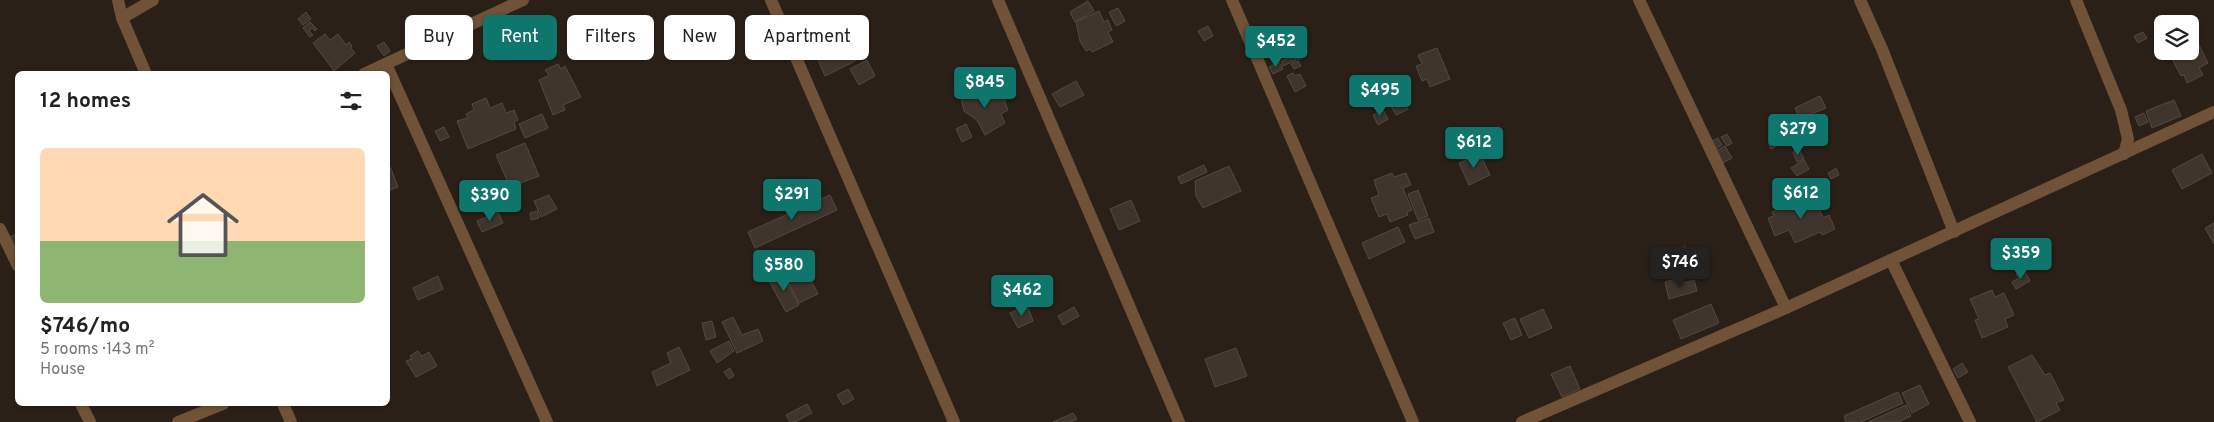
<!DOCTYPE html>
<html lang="en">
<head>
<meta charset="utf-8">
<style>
  body { margin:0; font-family:Overpass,sans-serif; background:#f6f6f6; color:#222; height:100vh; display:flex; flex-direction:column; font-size:19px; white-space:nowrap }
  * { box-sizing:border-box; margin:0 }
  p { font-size:16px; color:#767676 }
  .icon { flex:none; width:28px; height:28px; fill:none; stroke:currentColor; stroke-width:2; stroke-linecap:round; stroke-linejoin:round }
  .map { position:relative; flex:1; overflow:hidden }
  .panel { position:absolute; left:15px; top:71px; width:375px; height:335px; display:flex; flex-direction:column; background:#fff; border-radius:8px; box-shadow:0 1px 4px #0004 }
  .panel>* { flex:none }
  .banner { position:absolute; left:405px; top:15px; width:475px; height:45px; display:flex; gap:10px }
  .controls { position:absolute; left:2154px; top:15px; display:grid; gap:10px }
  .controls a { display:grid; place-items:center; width:45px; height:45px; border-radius:8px; background:#fff; box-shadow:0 1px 4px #0004; font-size:25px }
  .price { position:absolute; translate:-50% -42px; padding:0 11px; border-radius:5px; background:#0f766e; color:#fff; font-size:16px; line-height:32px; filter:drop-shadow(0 1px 2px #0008) }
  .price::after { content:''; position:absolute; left:50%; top:30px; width:15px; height:11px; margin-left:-8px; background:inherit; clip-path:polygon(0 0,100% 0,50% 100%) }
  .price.on { background:#222; color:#fff }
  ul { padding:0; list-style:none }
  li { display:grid; align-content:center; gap:10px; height:265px; padding:0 25px }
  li+li { border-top:1px solid #e0e0e0 }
  li span { display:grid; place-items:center; height:155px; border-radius:8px; color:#555 }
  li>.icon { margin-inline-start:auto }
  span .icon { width:90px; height:90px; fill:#fffc; stroke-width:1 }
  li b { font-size:21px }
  h2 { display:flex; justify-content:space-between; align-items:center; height:60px; padding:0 25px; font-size:21px }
  .pill { padding:0 18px; border-radius:8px; background:#fff; box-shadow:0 1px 4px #0004; font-size:18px; line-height:45px }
  .pill.on { background:#0f766e; color:#fff }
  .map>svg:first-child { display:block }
  .building { fill:#3f352c; stroke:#544940 }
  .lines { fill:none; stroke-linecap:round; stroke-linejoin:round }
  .street { stroke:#6f5237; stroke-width:12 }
</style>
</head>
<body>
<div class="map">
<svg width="2214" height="422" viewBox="0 0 2214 422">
  <rect width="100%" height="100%" fill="#2a2018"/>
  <g class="building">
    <path d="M1088 1 1094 11 1075 22 1070 12Z"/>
    <path d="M1118 8 1125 21 1116 26 1109 12Z"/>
    <path d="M1099 11 1104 22 1108 20 1112 30 1108 32 1113 42 1092 52 1090 49 1086 51 1080 41 1076 22Z"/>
    <path d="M306 12 311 19 303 25 298 19Z"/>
    <path d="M310 22 317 29 315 31 312 28 309 31 313 35 310 37 303 28Z"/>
    <path d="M1208 26 1213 36 1204 41 1198 31Z"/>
    <path d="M2143 32 2147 38 2138 43 2134 36Z"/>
    <path d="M2190 33 2197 47 2199 45 2208 63 2199 68 2203 75 2187 83 2184 75 2181 76 2168 51H2190Z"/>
    <path d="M325 34 330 40 338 34 346 45 349 42 352 46 351 48 355 53 334 71 313 43Z"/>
    <path d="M835 39 839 46 848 41 857 60 825 76 816 55 825 52 822 46Z"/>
    <path d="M384 42 390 51 384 56 377 46Z"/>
    <path d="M1437 48 1450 79 1430 87 1427 79 1422 81 1416 66 1422 64 1418 55Z"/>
    <path d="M1300 51 1303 57 1298 60 1294 54Z"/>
    <path d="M1293 55 1296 60 1283 66 1281 61Z"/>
    <path d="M867 60 875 76 859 85 850 69Z"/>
    <path d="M1298 61 1301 66 1294 69 1291 64Z"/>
    <path d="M1279 62 1283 69 1273 74 1269 67Z"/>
    <path d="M558 64 561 69 565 66 581 97 563 105 565 110 553 115 539 80 549 75 545 70Z"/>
    <path d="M1293 73 1295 76 1300 74 1306 86 1295 92 1287 76Z"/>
    <path d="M1076 81 1084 95 1060 107 1052 94Z"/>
    <path d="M976 86 981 98 996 91 997 95 1002 93 1008 110 1001 114 1005 123 985 135 977 120 964 111 960 94Z"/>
    <path d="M1389 86 1394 92 1389 96 1384 90Z"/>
    <path d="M1395 95 1401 107 1405 105 1408 109 1396 115 1387 99Z"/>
    <path d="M1820 96 1826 108 1800 119 1795 108Z"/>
    <path d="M486 98 490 108 502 103 506 113 514 110 518 120 514 122 516 129 468 149 457 121 468 118 466 114 474 110 472 104Z"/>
    <path d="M2174 100 2181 116 2152 128 2146 111Z"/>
    <path d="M1383 110 1388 119 1378 125 1373 115Z"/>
    <path d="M2144 113 2148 122 2139 126 2135 117Z"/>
    <path d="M542 114 548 128 525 138 519 124Z"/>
    <path d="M966 124 972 137 962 142 956 129Z"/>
    <path d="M444 127 449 137 440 141 435 131Z"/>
    <path d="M1727 134 1732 143 1727 146 1721 137Z"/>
    <path d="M1781 135 1784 142 1771 149 1768 142Z"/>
    <path d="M1718 138 1722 145 1713 150 1710 142Z"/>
    <path d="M525 143 539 176 510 187 496 155Z"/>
    <path d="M1725 146 1732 158 1723 163 1716 151Z"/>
    <path d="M1799 149 1804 159 1797 162 1793 152Z"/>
    <path d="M1472 153 1474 156 1480 154 1490 175 1469 185 1459 163 1466 160 1465 157Z"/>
    <path d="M2202 154 2212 173 2182 189 2172 170Z"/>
    <path d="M1804 160 1809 169 1797 176 1791 168Z"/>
    <path d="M1204 165 1207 172 1181 184 1178 177Z"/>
    <path d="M390 166 398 187 388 191V167Z"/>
    <path d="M1229 166 1241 191 1203 208 1196 196 1195 181Z"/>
    <path d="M1836 168 1839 175 1831 179 1828 173Z"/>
    <path d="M1392 173 1394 177 1406 173 1411 185 1403 188 1412 210 1407 212 1408 215 1390 222 1387 214 1379 217 1371 198 1379 195 1374 180Z"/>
    <path d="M1418 190 1428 216 1418 220 1408 194Z"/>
    <path d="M1813 194 1823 218 1829 215 1835 229 1822 235 1820 232 1795 243 1789 230 1775 236 1768 218 1774 216 1772 212Z"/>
    <path d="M549 195 557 209 541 217 534 201Z"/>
    <path d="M830 195 837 210 755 248 748 232Z"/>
    <path d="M1131 200 1140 221 1119 230 1110 209Z"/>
    <path d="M537 211 539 218 531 220 530 213Z"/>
    <path d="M498 212 503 223 482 232 477 221Z"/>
    <path d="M1429 218 1434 232 1415 239 1409 225Z"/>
    <path d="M2214 223V244L2205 228Z"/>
    <path d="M1398 227 1405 242 1369 259 1362 243Z"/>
    <path d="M18 233V246L16 248 10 237Z"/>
    <path d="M1685 246 1696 271 1678 278 1676 274 1668 278 1660 260Z"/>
    <path d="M1699 252 1702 260 1695 263 1692 254Z"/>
    <path d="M805 268 818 294 799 303 786 278Z"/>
    <path d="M2024 270 2030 281 2016 289 2012 282 2019 278 2016 274Z"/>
    <path d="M781 272 799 305 786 312 768 279Z"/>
    <path d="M438 276 443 289 418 300 413 288Z"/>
    <path d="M1675 279 1676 285 1694 280 1697 291 1669 299 1665 282Z"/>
    <path d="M1017 283 1021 293 1005 300 1001 290Z"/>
    <path d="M1992 290 1995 297 2004 293 2014 315 2005 319 2008 327 1982 338 1975 320 1979 319 1970 299Z"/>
    <path d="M1711 304 1719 323 1681 339 1673 320Z"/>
    <path d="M1027 305 1033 321 1018 328 1010 313Z"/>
    <path d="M1074 307 1079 316 1063 325 1058 316Z"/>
    <path d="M1543 309 1552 328 1529 338 1520 319Z"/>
    <path d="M733 317 742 335 758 329 763 341 737 353 722 322Z"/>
    <path d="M1515 318 1522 335 1511 340 1503 323Z"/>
    <path d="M712 321 716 337 706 340 702 323Z"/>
    <path d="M729 341 734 351 717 363 710 351Z"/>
    <path d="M679 347 690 370 657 386 652 372 671 363 667 353Z"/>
    <path d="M1236 348 1247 376 1215 387 1205 359Z"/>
    <path d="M418 351 422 356 429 352 437 366 416 377 406 361 412 359 410 356Z"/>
    <path d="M2032 355 2045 375 2050 373 2064 400 2056 403 2060 410 2037 422 2008 367Z"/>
    <path d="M1962 363 1968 372 1958 378 1953 369Z"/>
    <path d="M1570 366 1580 389 1562 397 1551 374Z"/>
    <path d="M730 368 734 376 729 379 724 372Z"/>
    <path d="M1920 385 1929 404 1912 413 1902 393Z"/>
    <path d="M848 389 854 399 843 405 837 395Z"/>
    <path d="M1898 392 1903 403 1861 422H1846L1844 416Z"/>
    <path d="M807 404 812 413 795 422H790L786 415Z"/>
    <path d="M1906 405 1911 416 1898 422H1868Z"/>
    <path d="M1073 413 1077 419 1071 422H1053Z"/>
  </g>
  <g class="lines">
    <g class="street">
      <path d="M118 0 122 18 146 74"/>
      <path d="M771 0 954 422"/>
      <path d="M998 0 1179 422"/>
      <path d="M1232 0 1413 422"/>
      <path d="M1639 0 1786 308"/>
      <path d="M1860 0 1882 49 1954 232"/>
      <path d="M2076 0 2121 110 2128 139 2124 154"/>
      <path d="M122 18 153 0"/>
      <path d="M386 64 547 422"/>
      <path d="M364 74 523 0"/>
      <path d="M0 229 18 266"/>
      <path d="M1891 260 1970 422"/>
      <path d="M81 404 90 422"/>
      <path d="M283 404 291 422"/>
      <path d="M178 422 223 404"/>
      <path d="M1522 422 1786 308 2214 112"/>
    </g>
  </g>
</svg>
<div class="controls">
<a><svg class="icon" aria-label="layers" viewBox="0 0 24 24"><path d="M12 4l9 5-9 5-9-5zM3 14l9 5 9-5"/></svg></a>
</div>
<b class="price" style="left:1276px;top:68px">$452</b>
<b class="price" style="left:985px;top:109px">$845</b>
<b class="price" style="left:1380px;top:117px">$495</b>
<b class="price" style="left:1798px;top:156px">$279</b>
<b class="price" style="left:1474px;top:169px">$612</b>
<b class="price" style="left:1801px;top:220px">$612</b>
<b class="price" style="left:792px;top:221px">$291</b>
<b class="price" style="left:490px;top:222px">$390</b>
<b class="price" style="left:2021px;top:280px">$359</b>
<b class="price on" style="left:1680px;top:289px">$746</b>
<b class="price" style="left:784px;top:292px">$580</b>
<b class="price" style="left:1022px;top:317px">$462</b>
<div class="banner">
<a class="pill">Buy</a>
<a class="pill on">Rent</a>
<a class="pill">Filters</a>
<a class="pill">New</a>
<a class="pill">Apartment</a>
</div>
<section class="panel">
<h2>12 homes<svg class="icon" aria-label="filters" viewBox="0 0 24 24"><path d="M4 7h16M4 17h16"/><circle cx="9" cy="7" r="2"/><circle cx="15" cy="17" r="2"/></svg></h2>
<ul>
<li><span style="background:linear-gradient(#ffd9b3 60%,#8fb573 0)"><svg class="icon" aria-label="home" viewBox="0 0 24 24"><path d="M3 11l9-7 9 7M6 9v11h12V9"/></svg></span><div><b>$746/mo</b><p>5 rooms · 143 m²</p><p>House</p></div></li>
</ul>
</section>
</div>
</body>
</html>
